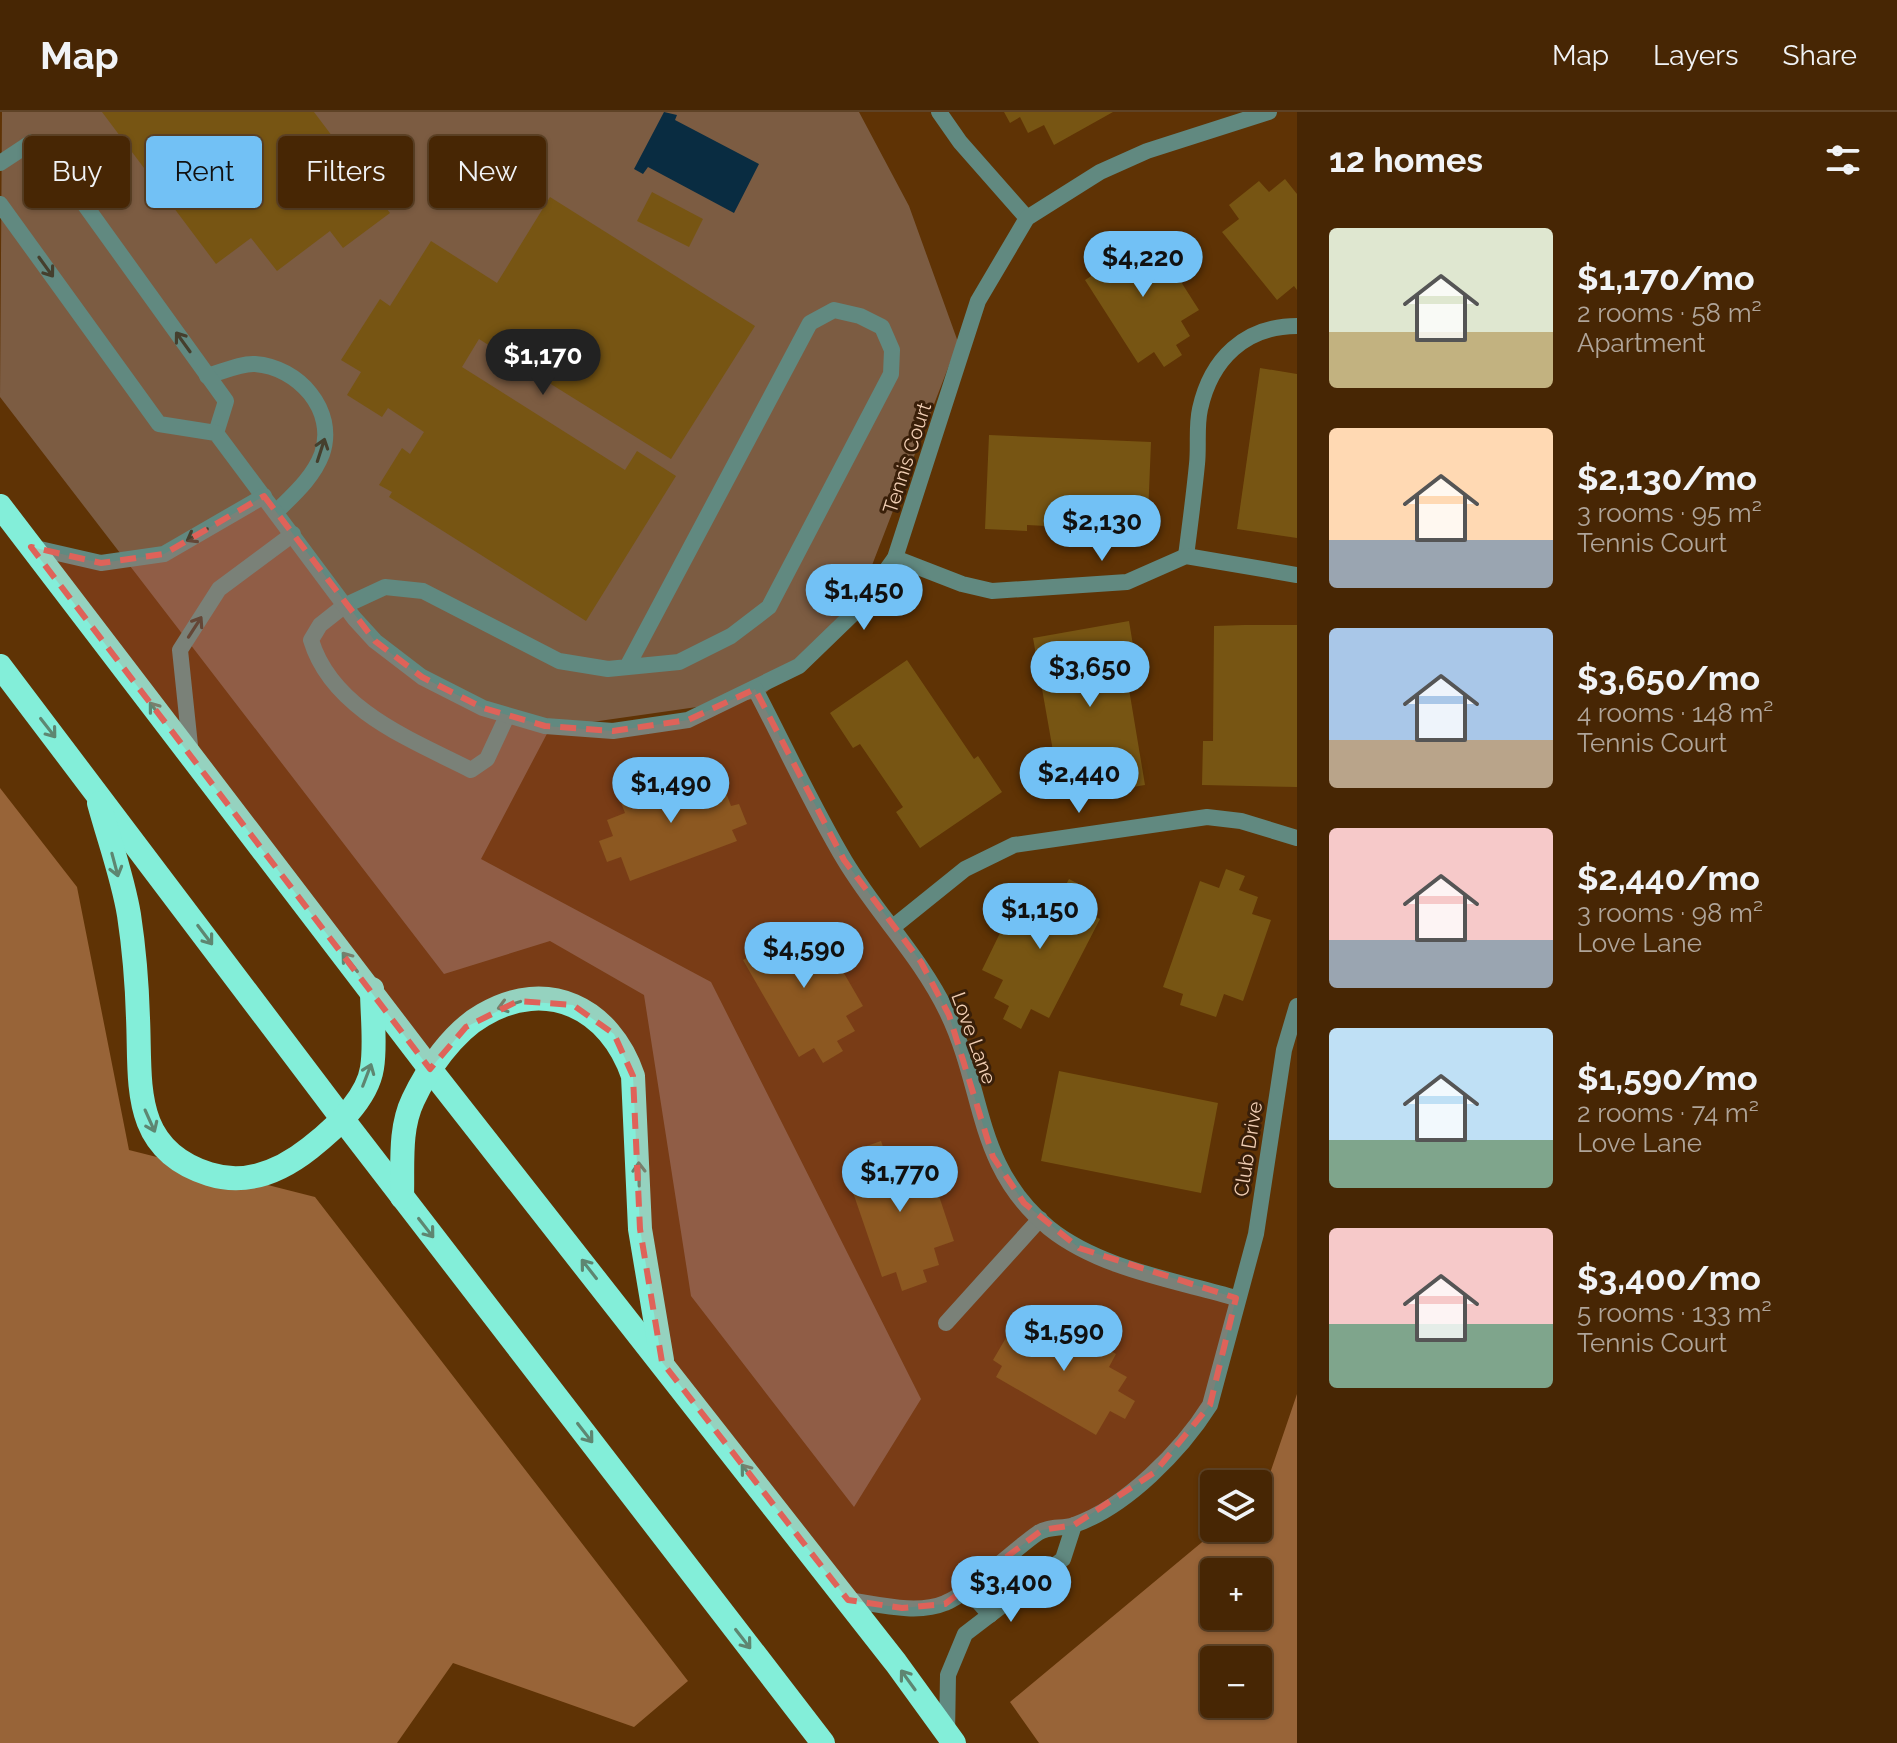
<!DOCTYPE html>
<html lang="en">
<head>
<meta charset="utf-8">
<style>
  body { margin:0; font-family:Raleway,sans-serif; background:#513213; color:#f1f3f6; height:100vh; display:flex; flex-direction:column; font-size:30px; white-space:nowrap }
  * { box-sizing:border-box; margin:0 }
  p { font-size:26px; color:#b0a59a }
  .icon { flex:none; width:44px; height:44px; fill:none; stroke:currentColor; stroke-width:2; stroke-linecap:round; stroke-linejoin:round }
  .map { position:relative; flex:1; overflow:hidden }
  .side { display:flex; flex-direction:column; background:#472604; width:600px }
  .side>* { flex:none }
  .hud { position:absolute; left:24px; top:24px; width:760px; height:72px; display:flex; gap:16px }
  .buttons { position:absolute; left:1200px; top:1358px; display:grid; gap:16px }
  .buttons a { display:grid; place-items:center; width:72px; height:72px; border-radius:8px; background:#472604; box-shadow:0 2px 6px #0004,0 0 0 2px #5f4326; font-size:40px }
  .price { position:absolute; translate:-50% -68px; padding:0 18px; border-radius:28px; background:#72c1f5; color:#111; font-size:26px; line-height:52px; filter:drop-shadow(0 2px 4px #0008) }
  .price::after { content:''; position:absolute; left:50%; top:48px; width:24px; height:18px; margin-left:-12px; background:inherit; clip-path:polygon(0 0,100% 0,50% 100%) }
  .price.on { background:#222; color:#fff }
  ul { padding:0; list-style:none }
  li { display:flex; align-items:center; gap:24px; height:200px; padding:0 32px }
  li span { display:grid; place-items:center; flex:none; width:224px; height:160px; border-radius:8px; color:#555 }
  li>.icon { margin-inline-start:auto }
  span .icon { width:96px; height:96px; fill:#fffc; stroke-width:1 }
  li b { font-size:34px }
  h2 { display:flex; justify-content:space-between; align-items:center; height:96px; padding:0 32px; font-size:34px }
  .chip { padding:0 28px; border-radius:8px; background:#472604; box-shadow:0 2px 6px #0004,0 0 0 2px #5f4326; font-size:28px; line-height:72px }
  .chip.on { background:#72c1f5; color:#111 }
  header { display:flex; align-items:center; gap:48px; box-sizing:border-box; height:112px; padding:0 40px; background:#472604; border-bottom:2px solid #5f4326 }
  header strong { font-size:38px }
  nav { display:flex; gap:44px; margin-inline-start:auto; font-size:28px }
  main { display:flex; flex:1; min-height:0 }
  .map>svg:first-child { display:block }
  .green { fill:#7c5c42 }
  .forest { fill:#986438; fill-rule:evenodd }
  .water { fill:#092c41 }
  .building { fill:#775513 }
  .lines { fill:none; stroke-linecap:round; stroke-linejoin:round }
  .lane { stroke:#618980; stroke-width:16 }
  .street { stroke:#618980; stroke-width:16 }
  .highway { stroke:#83eed9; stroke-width:24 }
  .oneway { stroke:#453f2d }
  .oneway2 { stroke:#5e8671 }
  .marked { fill:#df6259; fill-opacity:0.2; stroke:#df6259; stroke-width:6; stroke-dasharray:16 10; stroke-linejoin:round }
  .labels { text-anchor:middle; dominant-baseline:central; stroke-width:6; stroke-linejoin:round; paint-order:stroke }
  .street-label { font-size:20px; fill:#f1ceb4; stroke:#391f09 }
</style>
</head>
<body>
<header>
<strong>Map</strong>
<nav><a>Map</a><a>Layers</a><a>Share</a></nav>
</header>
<main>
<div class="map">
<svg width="1297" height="1631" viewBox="0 0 1297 1631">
  <rect width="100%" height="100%" fill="#5f3305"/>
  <path class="green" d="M2 0H859L909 94 958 230 854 500 760 586 550 616 481 747 711 870 921 1287 854 1395 691 1184 644 883 550 829 444 862 0 285Z"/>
  <g class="forest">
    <path d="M0 676 77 775 129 1038 315 1085 688 1569 634 1615 453 1551 397 1631H0Z"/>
    <path d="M1297 1282V1631H1039L1010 1590 1219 1416H1258V1384L1264 1379ZM1214 1460H1258V1504H1214ZM1214 1548H1258V1592H1214Z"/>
  </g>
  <path class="water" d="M664 0 677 3 675 8 759 52 734 101 648 55 643 62 634 57Z"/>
  <g class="building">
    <path d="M102 0H314L390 101 343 136 330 119 277 159 251 126 216 152Z"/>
    <path d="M1004 0H1113L1054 33 1044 13 1028 21 1020 5 1010 11Z"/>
    <path d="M1285 67 1297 82V178L1294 174 1277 188 1222 120 1239 107 1229 93 1259 69 1269 80Z"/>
    <path d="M652 80 703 107 689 135 637 109Z"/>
    <path d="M550 85 755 214 671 347 479 227 462 255 625 358 637 339 676 364 586 509 389 385 392 380 379 373 402 336 410 342 424 320 388 296 382 305 347 283 361 260 341 248 380 187 390 194 431 129 497 171Z"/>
    <path d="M1126 122 1136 137 1153 126 1199 198 1181 209 1190 224 1176 233 1182 243 1164 255 1154 240 1138 251 1085 168 1104 156 1094 141Z"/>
    <path d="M1260 256 1297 262V426L1237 417Z"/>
    <path d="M989 323 1151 330 1147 429 1102 426 1103 417 1027 413V419L985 417Z"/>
    <path d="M1129 509 1137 557 1126 559 1145 673 1108 679 1107 673 1048 682 1041 641 1053 639 1033 526Z"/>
    <path d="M1244 513H1297V675L1202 673 1203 629H1213L1214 514Z"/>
    <path d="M907 548 974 647 978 644 1002 680 920 736 896 700 903 695 860 632 853 636 830 601Z"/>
    <path d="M701 657 709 681 724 675 731 694 739 692 747 712 732 718 737 729 630 769 621 745 607 750 599 729 613 724 607 708 625 701 620 688Z"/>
    <path d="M1226 757 1245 764 1239 778 1258 785 1252 802 1271 808 1243 889 1224 882 1216 905 1180 893 1183 882 1163 875 1200 769 1219 776Z"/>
    <path d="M1069 767 1088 777 1078 796 1100 807 1049 906 1031 897 1021 917 1003 907 1009 894 994 886 1003 868 982 858 1018 784 1038 794 1048 775 1061 782Z"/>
    <path d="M773 813 778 822 793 814 802 830 820 820 863 894 846 904 855 919 837 929 843 939 823 951 814 936 799 945 743 848 759 839 752 825Z"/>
    <path d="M1059 959 1218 991 1201 1081 1041 1049Z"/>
    <path d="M881 1029 886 1043 902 1037 908 1055 927 1048 954 1129 934 1136 939 1153 923 1158 927 1170 902 1179 896 1160 882 1165 846 1060 867 1053 861 1036Z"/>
    <path d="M1043 1200 1116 1242 1109 1255 1127 1265 1118 1279 1135 1289 1125 1307 1110 1299 1096 1323 996 1265 1002 1254 993 1248 1014 1212 1031 1222Z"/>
  </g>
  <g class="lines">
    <g class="lane">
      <path d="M207 264C222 260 241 251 255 252 298 255 337 298 322 342 313 366 293 383 276 400"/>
      <path d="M507 604 487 647 471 658C412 628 332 598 311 528L320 513 344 494 385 475 423 479 559 549 608 557 679 550 731 524 769 495 891 262 892 238 882 215 860 204 834 198 810 211 627 555"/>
      <path d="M946 1211 1040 1107"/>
    </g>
    <g class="street">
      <path d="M939 0 960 30 1027 106"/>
      <path d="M0 51 32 30 41 32 226 289 216 321"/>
      <path d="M0 92 159 312 216 321 354 506 375 529 422 565 483 596 545 614 613 619 688 608 799 554 859 496 895 446 978 189 1027 106 1100 60 1147 39 1269 0"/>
      <path d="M31 435 101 451 164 442 264 384"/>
      <path d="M1186 444C1190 413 1194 383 1197 352 1199 334 1196 315 1200 297 1211 247 1245 214 1297 214"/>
      <path d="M895 446 962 472 992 479 1127 470 1186 444 1297 463"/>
      <path d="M755 577C785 634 812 694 845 749 877 802 920 844 947 900 985 978 974 1054 1049 1116 1100 1157 1175 1168 1236 1186"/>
      <path d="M191 643 180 538 219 477 293 422"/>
      <path d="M893 815 965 757 1014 733 1207 705 1241 709 1297 726"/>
      <path d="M966 1476 990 1503"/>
      <path d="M848 1488C877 1492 917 1503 945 1491 970 1481 1013 1438 1038 1421 1048 1414 1062 1417 1074 1413 1126 1395 1181 1339 1210 1293L1256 1122 1284 938 1297 894"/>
      <path d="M947 1622 948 1563 965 1522 1063 1447 1074 1413"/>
    </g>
    <g class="highway">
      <path d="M0 394 430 957 896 1551 954 1631"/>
      <path d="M0 554 344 1009 823 1631"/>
      <path d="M99 691C109 728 123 766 129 803 134 836 137 872 138 906 141 971 130 1037 209 1062 247 1074 281 1059 310 1036 334 1017 367 988 372 956 376 932 372 902 372 877"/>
      <path d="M402 1085C403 1053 399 1017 413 988 427 958 453 920 483 903 547 865 610 896 633 964L640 1117 662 1248"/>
    </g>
  </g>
  <defs><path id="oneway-shaft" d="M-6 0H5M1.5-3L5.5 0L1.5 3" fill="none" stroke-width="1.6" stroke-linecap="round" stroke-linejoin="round" transform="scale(2)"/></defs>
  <g class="oneway">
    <use href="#oneway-shaft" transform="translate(46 155) rotate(54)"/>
    <use href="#oneway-shaft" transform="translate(183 230) rotate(-126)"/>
    <use href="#oneway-shaft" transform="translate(321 338) rotate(-72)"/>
    <use href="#oneway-shaft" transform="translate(197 423) rotate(150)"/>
    <use href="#oneway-shaft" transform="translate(195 515) rotate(-57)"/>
  </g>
  <g class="oneway2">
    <use href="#oneway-shaft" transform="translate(157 600) rotate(-127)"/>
    <use href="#oneway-shaft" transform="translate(48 616) rotate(52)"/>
    <use href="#oneway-shaft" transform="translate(115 753) rotate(75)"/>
    <use href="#oneway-shaft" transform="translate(205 823) rotate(53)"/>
    <use href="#oneway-shaft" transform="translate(350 850) rotate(-128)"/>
    <use href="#oneway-shaft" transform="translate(509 893) rotate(163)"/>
    <use href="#oneway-shaft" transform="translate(367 963) rotate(-69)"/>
    <use href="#oneway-shaft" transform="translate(150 1009) rotate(66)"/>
    <use href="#oneway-shaft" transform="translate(639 1062) rotate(-91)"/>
    <use href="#oneway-shaft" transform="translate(426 1116) rotate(52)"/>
    <use href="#oneway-shaft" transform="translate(589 1157) rotate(-128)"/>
    <use href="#oneway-shaft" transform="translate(585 1321) rotate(52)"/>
    <use href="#oneway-shaft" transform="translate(749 1362) rotate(-128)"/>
    <use href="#oneway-shaft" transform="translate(743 1527) rotate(52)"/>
    <use href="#oneway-shaft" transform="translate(908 1568) rotate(-126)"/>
  </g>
  <path class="marked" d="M264 384 375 529 422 565 483 596 545 614 613 619 688 608 755 577 844 748 921 850 949 903 993 1045 1024 1091 1079 1136 1236 1186 1210 1293 1155 1360 1074 1413 1042 1418 945 1492 902 1496 848 1488 662 1250 640 1117 633 964 614 922 573 893 518 889 466 915 430 957 31 435 101 451 164 442Z"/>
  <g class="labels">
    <g class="street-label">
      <text transform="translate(907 346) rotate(-72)">Tennis Court</text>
      <text transform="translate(974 926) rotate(70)">Love Lane</text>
      <text transform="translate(1248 1037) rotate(-81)">Club Drive</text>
    </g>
  </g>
</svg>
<div class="buttons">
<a><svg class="icon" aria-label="layers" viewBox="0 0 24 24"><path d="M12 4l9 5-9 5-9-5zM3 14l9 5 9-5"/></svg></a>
<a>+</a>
<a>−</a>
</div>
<b class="price" style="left:1143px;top:187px">$4,220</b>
<b class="price on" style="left:543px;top:285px">$1,170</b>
<b class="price" style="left:1102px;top:451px">$2,130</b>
<b class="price" style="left:864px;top:520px">$1,450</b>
<b class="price" style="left:1090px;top:597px">$3,650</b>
<b class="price" style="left:1079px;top:703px">$2,440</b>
<b class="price" style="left:671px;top:713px">$1,490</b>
<b class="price" style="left:1040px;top:839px">$1,150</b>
<b class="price" style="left:804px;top:878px">$4,590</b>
<b class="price" style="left:900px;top:1102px">$1,770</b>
<b class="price" style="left:1064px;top:1261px">$1,590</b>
<b class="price" style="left:1011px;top:1512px">$3,400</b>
<div class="hud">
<a class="chip">Buy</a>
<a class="chip on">Rent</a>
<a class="chip">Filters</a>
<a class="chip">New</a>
</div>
</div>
<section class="side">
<h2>12 homes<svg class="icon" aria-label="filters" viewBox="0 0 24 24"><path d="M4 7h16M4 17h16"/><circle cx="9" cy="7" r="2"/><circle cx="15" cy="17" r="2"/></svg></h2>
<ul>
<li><span style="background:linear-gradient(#dfe7d0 65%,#c2b280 0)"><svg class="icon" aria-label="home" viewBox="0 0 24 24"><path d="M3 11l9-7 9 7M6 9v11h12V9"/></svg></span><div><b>$1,170/mo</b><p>2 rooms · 58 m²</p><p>Apartment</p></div></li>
<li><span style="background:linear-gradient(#ffd9b3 70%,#9aa5b1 0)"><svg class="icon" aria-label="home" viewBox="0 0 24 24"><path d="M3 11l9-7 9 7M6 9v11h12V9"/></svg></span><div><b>$2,130/mo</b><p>3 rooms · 95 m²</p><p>Tennis Court</p></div></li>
<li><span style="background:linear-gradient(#a9c7e8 70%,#b9a48a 0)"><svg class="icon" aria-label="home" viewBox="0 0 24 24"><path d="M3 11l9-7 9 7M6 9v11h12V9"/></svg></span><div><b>$3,650/mo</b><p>4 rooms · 148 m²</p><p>Tennis Court</p></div></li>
<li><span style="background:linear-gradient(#f6c9c9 70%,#9aa5b1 0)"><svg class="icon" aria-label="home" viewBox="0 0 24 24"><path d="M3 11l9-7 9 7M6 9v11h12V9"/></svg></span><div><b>$2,440/mo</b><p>3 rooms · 98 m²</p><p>Love Lane</p></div></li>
<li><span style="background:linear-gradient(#bfe0f5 70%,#7fa58c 0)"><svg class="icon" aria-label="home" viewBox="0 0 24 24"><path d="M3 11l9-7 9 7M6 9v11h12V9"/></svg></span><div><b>$1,590/mo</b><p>2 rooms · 74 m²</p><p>Love Lane</p></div></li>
<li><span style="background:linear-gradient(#f6c9c9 60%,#7fa58c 0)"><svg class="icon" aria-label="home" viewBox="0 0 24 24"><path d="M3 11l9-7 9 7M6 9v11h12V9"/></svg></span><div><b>$3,400/mo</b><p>5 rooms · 133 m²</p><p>Tennis Court</p></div></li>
</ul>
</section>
</main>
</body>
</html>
